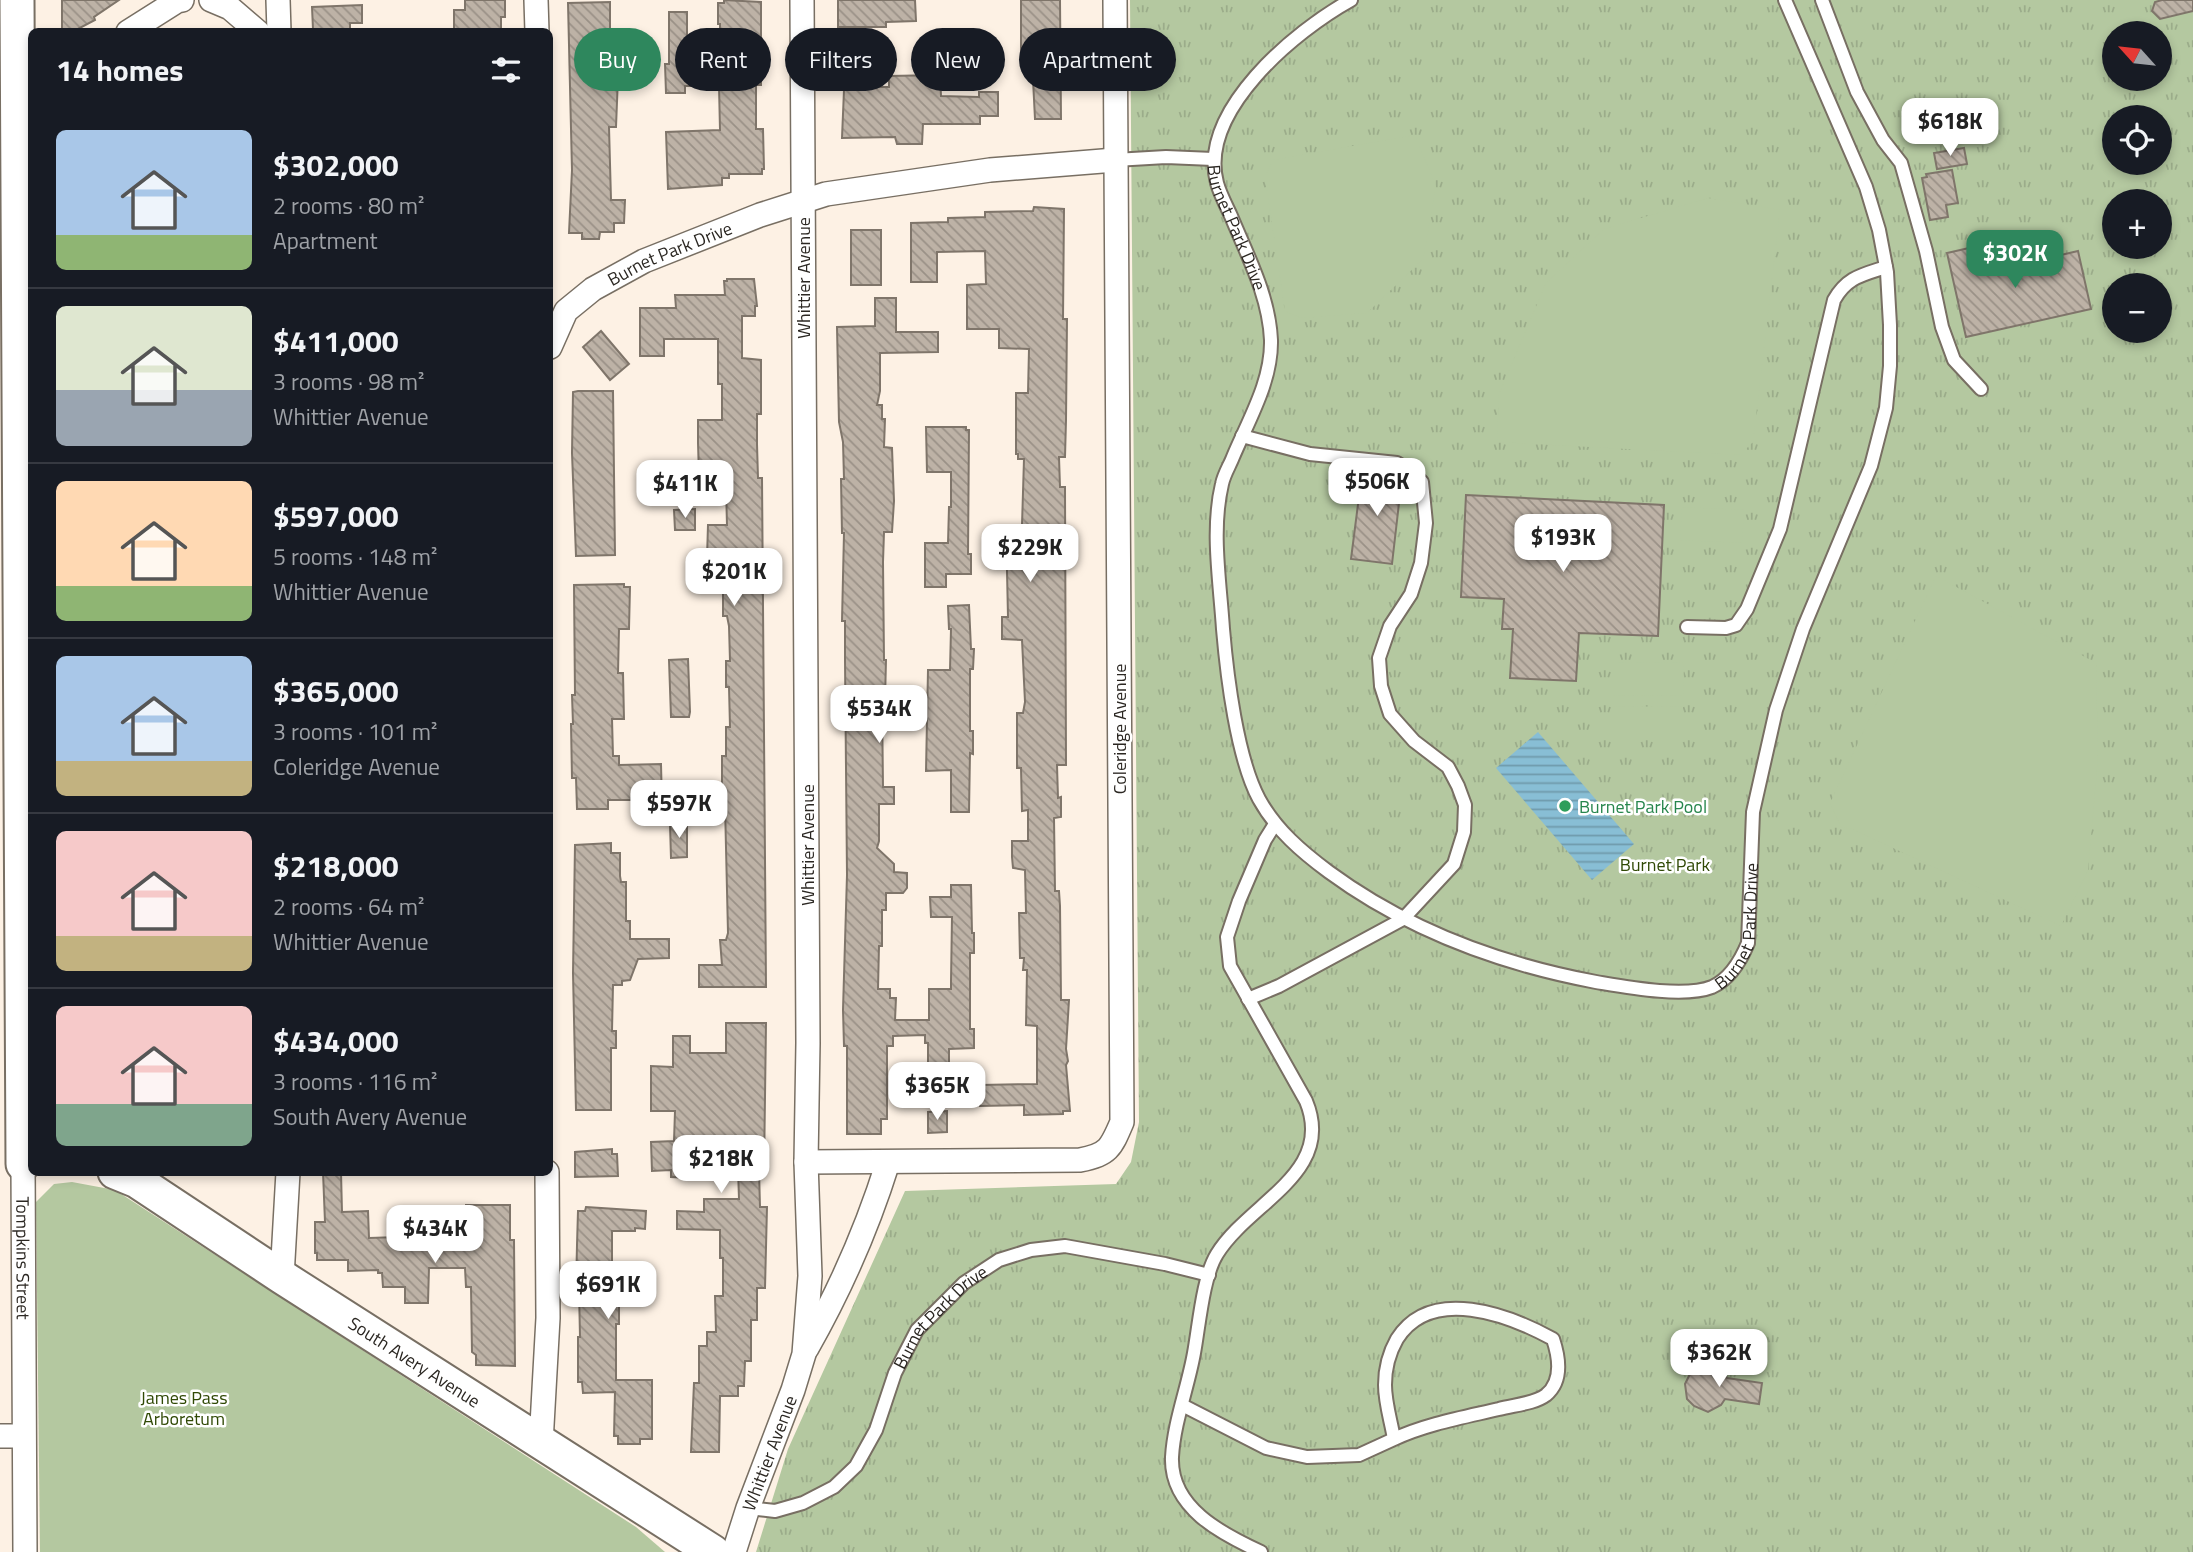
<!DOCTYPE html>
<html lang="en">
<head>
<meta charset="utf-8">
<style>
  body { margin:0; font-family:"Titillium Web",sans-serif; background:#20242c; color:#f1f3f6; height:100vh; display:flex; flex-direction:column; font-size:26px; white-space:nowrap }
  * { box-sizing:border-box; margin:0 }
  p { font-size:23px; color:#9ea1a6 }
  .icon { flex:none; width:38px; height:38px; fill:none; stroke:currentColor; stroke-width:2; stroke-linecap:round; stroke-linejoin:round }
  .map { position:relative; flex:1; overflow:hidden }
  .drawer { position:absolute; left:28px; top:28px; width:525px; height:1148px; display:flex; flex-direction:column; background:#171b24; border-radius:10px; box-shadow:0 4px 10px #0003 }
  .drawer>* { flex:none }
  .guide { position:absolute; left:574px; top:28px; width:665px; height:63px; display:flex; gap:14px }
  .needle { width:46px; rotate:297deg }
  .tools { position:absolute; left:2102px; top:21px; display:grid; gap:14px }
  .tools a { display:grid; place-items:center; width:70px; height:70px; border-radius:50%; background:#171b24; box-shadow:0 4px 10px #0003; font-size:35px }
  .price { position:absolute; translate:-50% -60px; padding:0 16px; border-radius:14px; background:#fff; color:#222; font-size:23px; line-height:46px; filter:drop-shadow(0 2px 4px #0008) }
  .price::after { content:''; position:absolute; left:50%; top:42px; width:21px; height:16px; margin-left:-10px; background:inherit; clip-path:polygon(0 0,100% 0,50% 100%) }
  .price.selected { background:#2e875d; color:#fff }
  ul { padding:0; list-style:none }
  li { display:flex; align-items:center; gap:21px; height:175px; padding:0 28px }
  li+li { border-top:2px solid #363941 }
  li span { display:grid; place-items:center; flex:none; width:196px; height:140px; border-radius:10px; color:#555 }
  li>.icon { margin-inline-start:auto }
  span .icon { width:84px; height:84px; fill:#fffc; stroke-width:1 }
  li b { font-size:30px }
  h2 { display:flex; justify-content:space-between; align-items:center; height:84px; padding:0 28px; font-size:30px }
  .tag { padding:0 24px; border-radius:32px; background:#171b24; box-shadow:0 4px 10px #0003; font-size:24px; line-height:63px }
  .tag.selected { background:#2e875d; color:#fff }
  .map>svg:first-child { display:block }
  .grass { fill:url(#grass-tufts); fill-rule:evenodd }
  .garden { fill:#b4c8a0 }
  .water { fill:url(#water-rules) }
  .building { fill:url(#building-back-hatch); stroke:#7f756a; stroke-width:2 }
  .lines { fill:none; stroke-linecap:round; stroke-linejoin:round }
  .lane-casing { stroke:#786f63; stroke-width:16 }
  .street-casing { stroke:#786f63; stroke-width:26 }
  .secondary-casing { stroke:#786f63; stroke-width:37 }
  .lane { stroke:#fff; stroke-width:12 }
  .street { stroke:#fff; stroke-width:23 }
  .secondary { stroke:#fff; stroke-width:33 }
  .leisure-dot { fill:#2e9e5b; stroke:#fff; stroke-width:2.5 }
  .labels { text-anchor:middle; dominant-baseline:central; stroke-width:5; stroke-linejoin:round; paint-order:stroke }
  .street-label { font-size:18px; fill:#2b2722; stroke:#fff }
  .leisure-label { font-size:18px; fill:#27864d; stroke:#fff; text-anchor:start }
  .park-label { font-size:18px; fill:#304905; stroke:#fff }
</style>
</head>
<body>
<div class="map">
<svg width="2193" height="1552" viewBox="0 0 2193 1552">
  <defs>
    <pattern id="grass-tufts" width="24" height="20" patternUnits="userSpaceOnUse" patternTransform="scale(1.75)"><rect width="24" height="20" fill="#b4c8a0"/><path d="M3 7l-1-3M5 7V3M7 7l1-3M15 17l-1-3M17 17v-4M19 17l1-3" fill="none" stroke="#9bac8a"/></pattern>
    <pattern id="water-rules" width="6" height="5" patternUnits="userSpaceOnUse" patternTransform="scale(1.75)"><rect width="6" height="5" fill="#88bed5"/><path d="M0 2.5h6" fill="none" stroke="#6f9aac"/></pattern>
    <pattern id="building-back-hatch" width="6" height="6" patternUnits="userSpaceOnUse" patternTransform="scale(1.75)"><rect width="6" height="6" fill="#bdb2a6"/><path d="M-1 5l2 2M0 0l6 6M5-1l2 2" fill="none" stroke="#9a9187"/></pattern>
  </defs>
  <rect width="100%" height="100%" fill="#fdf1e4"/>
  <path class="grass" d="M1130 0H2193V1552H756L788 1449 905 1191 1116 1184 1131 1162 1139 1122ZM2114 33H2160V79H2114ZM2114 117H2160V163H2114ZM2114 201H2160V247H2114ZM2114 285H2160V331H2114Z"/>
  <g class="garden">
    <path d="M1415 135 1436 187 1423 259 1367 313 1301 318 1285 311 1265 177 1273 160Z"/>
    <path d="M1708 198 1780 210 1753 442 1740 455 1497 442 1499 394 1546 283 1604 229Z"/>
    <path d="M1682 507 1744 510 1742 543 1680 540Z"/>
    <path d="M1936 576 2096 663 2098 758 2088 870 2061 926 1852 829 1841 827 1830 803Z"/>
    <path d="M1612 662 1684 663 1683 696 1612 695Z"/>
    <path d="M1612 706 1683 707V739H1612Z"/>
    <path d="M72 1182 115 1190 636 1527 665 1552H40L36 1202 54 1184Z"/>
  </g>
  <path class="water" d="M1538 732 1634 844 1592 880 1496 768Z"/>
  <g class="building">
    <path d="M62 0H119L94 17 95 20 76 30H62Z"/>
    <path d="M465 0H505V17H501V30L454 31V10H465Z"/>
    <path d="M724 0 761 2V85H756V129H763L764 169H762V174H729V178H722V185L668 189 666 132 720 130 719 86H685V93H666L665 64H669V12H687V60L720 61V24H718V3H724Z"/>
    <path d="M838 0H915L916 21 886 22V27H838Z"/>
    <path d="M1021 0H1060L1061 119H1035L1032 60H1021Z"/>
    <path d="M2162 0H2193V11L2160 19 2152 11 2155 2Z"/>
    <path d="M610 2V67H614L615 77H618L616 127H609L611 200H625L624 223H614V232H600L599 239H582V233H569L572 170 568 3Z"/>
    <path d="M362 5V23H350V30L319 31 318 29H313L312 7Z"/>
    <path d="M940 75 941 96 979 97V92H998V116H980V124H923L922 144H897L895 137 842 138 844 90H865V87H889V76Z"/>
    <path d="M1964 148 1967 164 1937 169 1934 153Z"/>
    <path d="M1952 170 1958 203 1946 205 1948 217 1930 220 1922 178 1927 177 1926 174Z"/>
    <path d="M1034 207 1064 209 1063 319H1067L1066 420 1065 457H1059L1060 487H1065L1066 765H1057L1058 798 1061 797V817L1054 818 1055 891H1059L1060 906 1061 1000H1069L1066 1049 1068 1061 1066 1065 1070 1111H1063V1114L1024 1115V1105L980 1106V1085L1037 1084V1026L1026 1025 1027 970H1023L1024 958H1020L1019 913H1026L1025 870 1013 868 1012 857V841H1028V810L1022 811 1021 768H1017V713H1023L1025 702 1022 640 1002 639V617H1008L1006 525H1022L1024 459H1018V454H1016V393H1028L1029 349 999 348V329H967V285L986 284 985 251 937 252V282H911V223L948 222V218L985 217V212L1033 211Z"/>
    <rect x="851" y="230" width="30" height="55"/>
    <path d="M1991 243 1997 270 2078 251 2091 309 1966 337 1947 253Z"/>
    <path d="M727 279H754L757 306H755V316H742V358L761 360V414H757V444L758 478H762L766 987H699V965H722L720 940H726L728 933 725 805 714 806 713 789H722V756H726V727H730L729 687H726V661H730L729 626 727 616H723V592L711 585 710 559 707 558 708 525H727L726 488H722L721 475H699L698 443V420H722V384H718V339H664V356H640V308H676L675 295H725L724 281H727Z"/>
    <path d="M875 298H896V332H938V352L880 353V391L877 405H882V419H885L884 447 892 448 894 501 892 532H884L883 562 884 660H886L885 701H882L883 787H894V804H879V841L877 848 894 864V872L907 873V888L903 893H886V910H882V946H879L878 989H890V998H896L895 1020H929V989H951V981L952 917H931L930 897H951V885H971L972 933H974V953H970V1029H974V1048L949 1049V1077H928V1043H925V1035L893 1036V1046H887V1119H881V1134H847V1046H844L843 1010 847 875 845 660V621H842L844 533H842L841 479H844L843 442 839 422 837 327 875 326Z"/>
    <path d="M601 331 629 364 610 380 583 347Z"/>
    <path d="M578 391H613L615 555 576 556 572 453 573 392Z"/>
    <path d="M926 427H966V430H969L968 554H971V574H946V587H925V543H948L949 507H951V472H927Z"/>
    <path d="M1362 473 1402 477 1392 564 1351 559Z"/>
    <path d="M1466 495 1664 505 1658 636 1579 633 1576 681 1510 678 1513 629H1502L1504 599 1461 597Z"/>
    <path d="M695 509V530H675L674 510Z"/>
    <path d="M624 584V587H630L629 629H619L618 673H623L624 719H612L613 756H619V765L661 764 662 805 640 804V800H608V809H577L576 778H572L571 724H573L572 695H575L574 585Z"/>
    <path d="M969 605 971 649H974L973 669H970V731H973V754L970 753 969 812H951V770L926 771 928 670H950L951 629H949L948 606Z"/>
    <path d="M688 659 690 712 689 717H671L669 660Z"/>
    <path d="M687 823V857L671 858 670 824Z"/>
    <path d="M611 843V853H620V876L621 882H626V921H630V939H669V958L638 959 630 980 622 981V985H613L612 1031H616V1048H611V1110H576L573 973 575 845Z"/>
    <path d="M726 1023H766L764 1170H759L760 1207H767L765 1288H757V1320H751V1361H745L744 1386H738V1396H720L719 1452H691L694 1383H699V1346H707V1332H716L715 1296H723V1258H720V1230L677 1229V1211L704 1212V1199H739L738 1169H732V1165H689V1178L671 1177V1170L652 1171 651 1142 674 1141 675 1111H651V1066L673 1067V1036H690V1053H726Z"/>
    <path d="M947 1111V1132L928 1133V1112Z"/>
    <path d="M612 1149V1154H617L618 1176 575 1177V1152Z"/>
    <path d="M323 1172H341L342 1212 368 1211 369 1238 398 1237V1245L401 1246H433V1239H465L466 1205H510V1240H514L515 1366 476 1365V1355L472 1352 471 1287H466L465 1268H429L428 1303H405V1287H383L382 1273H378V1270L348 1271V1260H317V1253H315V1222H325Z"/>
    <path d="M586 1207 646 1211 645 1229 635 1228V1231H612V1269H619V1324H616V1380H652V1439H640V1444H618V1436H614L615 1392 583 1393 582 1382H578V1337H580L579 1290H576L577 1245 578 1211H585Z"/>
    <path d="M1707 1365 1717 1368 1727 1378 1762 1383 1759 1404 1725 1399 1721 1405 1708 1412 1694 1406 1687 1399 1685 1384 1691 1372 1698 1367Z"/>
  </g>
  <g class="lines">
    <g class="lane-casing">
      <g id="lane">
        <path id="s1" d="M1351 0C1295 31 1198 111 1217 183 1220 194 1226 205 1231 216 1248 257 1269 296 1271 340 1272 381 1249 419 1233 457 1230 465 1224 474 1222 484 1211 530 1220 582 1223 629 1227 676 1237 758 1259 799 1276 830 1302 852 1329 872 1408 930 1500 964 1596 982 1626 987 1684 998 1712 987 1730 979 1741 960 1748 943L1753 812 1776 710 1803 629 1871 466 1886 408 1890 366V325L1887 272 1879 230 1866 187 1785 0"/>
        <path d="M1822 0 1857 92 1883 140 1901 163 1926 251 1942 327 1954 360 1981 389"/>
        <path d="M1115 160 1166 157 1213 159"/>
        <path d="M1242 436 1310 454 1397 463 1411 472 1422 482 1426 523 1421 563 1411 594 1390 626 1379 658 1381 686 1390 714 1414 741 1448 767 1458 786 1465 805 1464 832 1454 864 1403 919 1279 986 1248 999"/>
        <path d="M1687 627 1726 628 1736 625 1747 609 1780 529 1834 300C1847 277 1862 275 1886 267"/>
        <path d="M1182 1405 1266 1448 1307 1457 1359 1455 1394 1439C1391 1421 1385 1403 1385 1385 1385 1370 1389 1353 1397 1339 1431 1285 1509 1315 1553 1339 1559 1357 1563 1381 1546 1395 1534 1404 1513 1405 1499 1409 1465 1417 1426 1424 1394 1439"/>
        <path id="s2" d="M748 1508 775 1511 803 1503 834 1487 856 1466 876 1430 895 1373 917 1330 964 1283 999 1260 1031 1250 1065 1246 1165 1264 1209 1275"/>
        <path d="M1261 1552C1222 1534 1170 1508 1172 1457 1174 1422 1188 1387 1194 1353 1199 1326 1203 1276 1217 1254 1249 1202 1336 1173 1306 1101L1230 966 1227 937 1239 901 1265 840 1275 824"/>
      </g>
    </g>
    <g class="street-casing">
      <g id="street">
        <path d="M211 0 230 8 258 32"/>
        <path d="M278 0 279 32"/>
        <path d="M536 0 537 32"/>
        <path d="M128 32 177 1 182 0"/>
        <path id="s3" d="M550 347 566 311 593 289 644 261 760 215 826 194 990 170 1115 160"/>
        <path d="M806 1162 1080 1160C1108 1155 1111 1148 1122 1122L1115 0"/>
        <path id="s4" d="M23 1164 25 1552"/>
        <path d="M282 1277 288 1172"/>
        <path d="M807 1348C840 1290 868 1226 888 1162"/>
        <path d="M0 1436H23"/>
        <path d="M541 1443 548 1318 547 1172"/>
        <path id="s5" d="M734 1552 748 1508 793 1390 804 1354 810 1276 806 1162 808 1043 802 0"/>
      </g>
    </g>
    <g class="secondary-casing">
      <g id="secondary">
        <path d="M17 0 23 1164"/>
        <path id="s6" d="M115 1172 137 1181 282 1277 713 1552"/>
      </g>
    </g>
    <use href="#lane" class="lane"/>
    <use href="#street" class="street"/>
    <use href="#secondary" class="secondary"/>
  </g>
  <circle class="leisure-dot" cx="1565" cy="806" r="7"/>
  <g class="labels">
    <g class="street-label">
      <text stroke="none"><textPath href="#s1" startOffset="289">Burnet Park Drive</textPath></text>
      <text stroke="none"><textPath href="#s3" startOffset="159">Burnet Park Drive</textPath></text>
      <text transform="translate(803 278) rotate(-90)">Whittier Avenue</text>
      <text transform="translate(1119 729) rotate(-90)">Coleridge Avenue</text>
      <text transform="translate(807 845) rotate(-90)">Whittier Avenue</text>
      <text stroke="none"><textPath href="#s1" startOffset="1463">Burnet Park Drive</textPath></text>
      <text stroke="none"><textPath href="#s4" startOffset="94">Tompkins Street</textPath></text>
      <text stroke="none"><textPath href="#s2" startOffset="296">Burnet Park Drive</textPath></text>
      <text stroke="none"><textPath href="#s6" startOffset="355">South Avery Avenue</textPath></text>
      <text stroke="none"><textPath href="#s5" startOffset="105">Whittier Avenue</textPath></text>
    </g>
    <g class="leisure-label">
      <text x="1579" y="806">Burnet Park Pool</text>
    </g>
    <g class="park-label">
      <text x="1665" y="864">Burnet Park</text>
      <text x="184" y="1397">James Pass<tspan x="184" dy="21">Arboretum</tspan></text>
    </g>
  </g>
</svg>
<div class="tools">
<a><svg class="needle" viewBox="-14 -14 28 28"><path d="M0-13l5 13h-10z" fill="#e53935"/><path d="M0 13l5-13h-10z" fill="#9ea1a6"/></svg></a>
<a><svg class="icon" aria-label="locate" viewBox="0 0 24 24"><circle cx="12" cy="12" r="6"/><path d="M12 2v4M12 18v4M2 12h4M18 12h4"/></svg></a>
<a>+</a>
<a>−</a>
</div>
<b class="price" style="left:1950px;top:158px">$618K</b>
<b class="price selected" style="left:2015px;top:290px">$302K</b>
<b class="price" style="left:1377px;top:518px">$506K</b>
<b class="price" style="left:685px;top:520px">$411K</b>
<b class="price" style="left:1563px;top:574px">$193K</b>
<b class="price" style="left:1030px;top:584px">$229K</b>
<b class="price" style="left:734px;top:608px">$201K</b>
<b class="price" style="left:879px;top:745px">$534K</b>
<b class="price" style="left:679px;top:840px">$597K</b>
<b class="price" style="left:937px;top:1122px">$365K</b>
<b class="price" style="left:721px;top:1195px">$218K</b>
<b class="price" style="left:435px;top:1265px">$434K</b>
<b class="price" style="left:608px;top:1321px">$691K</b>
<b class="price" style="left:1719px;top:1389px">$362K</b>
<div class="guide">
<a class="tag selected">Buy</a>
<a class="tag">Rent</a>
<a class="tag">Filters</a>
<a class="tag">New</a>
<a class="tag">Apartment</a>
</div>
<section class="drawer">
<h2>14 homes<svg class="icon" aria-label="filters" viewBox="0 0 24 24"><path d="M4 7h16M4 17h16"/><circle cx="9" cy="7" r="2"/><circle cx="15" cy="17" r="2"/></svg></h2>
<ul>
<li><span style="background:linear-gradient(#a9c7e8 75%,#8fb573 0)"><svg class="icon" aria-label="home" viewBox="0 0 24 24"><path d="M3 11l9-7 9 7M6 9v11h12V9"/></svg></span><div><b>$302,000</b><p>2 rooms · 80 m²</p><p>Apartment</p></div></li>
<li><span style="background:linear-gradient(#dfe7d0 60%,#9aa5b1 0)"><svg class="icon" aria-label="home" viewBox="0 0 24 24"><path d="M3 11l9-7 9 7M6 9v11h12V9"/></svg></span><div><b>$411,000</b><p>3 rooms · 98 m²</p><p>Whittier Avenue</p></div></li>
<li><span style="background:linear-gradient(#ffd9b3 75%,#8fb573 0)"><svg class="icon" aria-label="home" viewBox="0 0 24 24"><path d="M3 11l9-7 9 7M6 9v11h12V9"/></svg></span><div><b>$597,000</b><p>5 rooms · 148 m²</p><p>Whittier Avenue</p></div></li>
<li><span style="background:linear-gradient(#a9c7e8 75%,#c2b280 0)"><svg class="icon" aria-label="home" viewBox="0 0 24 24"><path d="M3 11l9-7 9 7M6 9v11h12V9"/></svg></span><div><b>$365,000</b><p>3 rooms · 101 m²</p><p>Coleridge Avenue</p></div></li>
<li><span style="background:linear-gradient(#f6c9c9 75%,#c2b280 0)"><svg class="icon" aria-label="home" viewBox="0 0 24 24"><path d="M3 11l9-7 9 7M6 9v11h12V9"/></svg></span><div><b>$218,000</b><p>2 rooms · 64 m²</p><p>Whittier Avenue</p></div></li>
<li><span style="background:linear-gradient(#f6c9c9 70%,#7fa58c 0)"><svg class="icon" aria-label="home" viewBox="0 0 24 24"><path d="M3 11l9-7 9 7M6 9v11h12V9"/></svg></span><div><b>$434,000</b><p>3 rooms · 116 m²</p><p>South Avery Avenue</p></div></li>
</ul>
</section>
</div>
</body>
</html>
